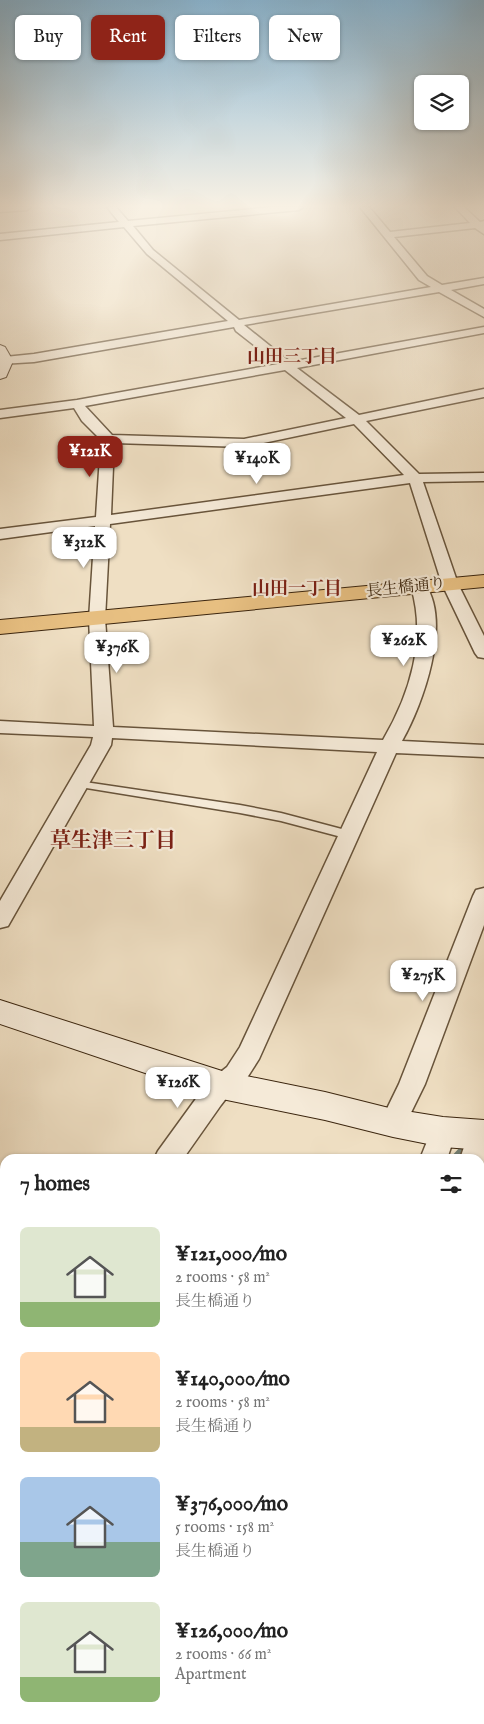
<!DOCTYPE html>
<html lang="en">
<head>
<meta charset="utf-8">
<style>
  body { margin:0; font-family:"IM FELL English","Noto Serif JP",serif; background:#f2f2f2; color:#222; height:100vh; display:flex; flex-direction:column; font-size:19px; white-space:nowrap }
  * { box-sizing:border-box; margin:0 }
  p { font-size:16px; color:#767676 }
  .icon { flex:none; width:28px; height:28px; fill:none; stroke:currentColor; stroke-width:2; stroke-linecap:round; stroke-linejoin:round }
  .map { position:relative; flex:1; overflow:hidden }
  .sheet { position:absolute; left:0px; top:1154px; width:485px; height:571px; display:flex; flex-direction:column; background:#fff; border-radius:15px 15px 0 0; box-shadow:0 1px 4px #0004 }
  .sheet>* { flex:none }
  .hud { position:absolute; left:15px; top:15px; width:455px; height:45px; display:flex; gap:10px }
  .tools { position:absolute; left:414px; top:75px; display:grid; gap:10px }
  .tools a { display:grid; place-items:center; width:55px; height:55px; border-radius:8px; background:#fff; box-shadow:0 1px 4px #0004; font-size:25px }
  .price { position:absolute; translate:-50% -42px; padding:0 11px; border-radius:10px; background:#fff; color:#222; font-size:16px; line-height:32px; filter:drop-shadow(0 1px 2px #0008) }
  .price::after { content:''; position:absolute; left:50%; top:30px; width:15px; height:11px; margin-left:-8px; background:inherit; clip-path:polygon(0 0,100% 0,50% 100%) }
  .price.active { background:#8f2418; color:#fff }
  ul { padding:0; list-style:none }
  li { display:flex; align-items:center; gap:15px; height:125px; padding:0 20px }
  li span { display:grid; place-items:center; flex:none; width:140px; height:100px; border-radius:8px; color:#555 }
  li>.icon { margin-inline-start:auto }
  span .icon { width:60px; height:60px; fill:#fffc; stroke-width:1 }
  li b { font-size:21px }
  h2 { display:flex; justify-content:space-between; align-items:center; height:60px; padding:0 20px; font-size:21px }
  .pill { padding:0 18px; border-radius:8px; background:#fff; box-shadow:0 1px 4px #0004; font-size:18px; line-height:45px }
  .pill.active { background:#8f2418; color:#fff }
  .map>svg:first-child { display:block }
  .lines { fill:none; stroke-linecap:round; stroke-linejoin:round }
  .stream-far1 { stroke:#748074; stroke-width:9 }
  .stream { stroke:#748074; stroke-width:12 }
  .lane-casing { stroke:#68543b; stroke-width:3 }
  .street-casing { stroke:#68543b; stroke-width:3 }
  .secondary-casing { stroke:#3b250e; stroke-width:2 }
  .highway-casing { stroke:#3b250e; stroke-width:2 }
  .lane { fill:#f5ead8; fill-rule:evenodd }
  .street { fill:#f5ead8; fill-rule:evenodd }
  .secondary { fill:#f5ead8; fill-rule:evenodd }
  .highway { fill:#e8c082; fill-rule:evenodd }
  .labels { text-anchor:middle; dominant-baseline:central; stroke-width:4.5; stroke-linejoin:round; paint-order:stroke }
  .far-street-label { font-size:16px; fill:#3b250e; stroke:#f5ead8 }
  .far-neighbourhood-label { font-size:18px; font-weight:bold; fill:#7a1f14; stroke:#f5ead8 }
  .neighbourhood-label { font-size:21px; font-weight:bold; fill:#7a1f14; stroke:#f5ead8 }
</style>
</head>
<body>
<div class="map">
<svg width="484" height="1724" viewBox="0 0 484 1724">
  <rect width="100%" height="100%" fill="#efdfc3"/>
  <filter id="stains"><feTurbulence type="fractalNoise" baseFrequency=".004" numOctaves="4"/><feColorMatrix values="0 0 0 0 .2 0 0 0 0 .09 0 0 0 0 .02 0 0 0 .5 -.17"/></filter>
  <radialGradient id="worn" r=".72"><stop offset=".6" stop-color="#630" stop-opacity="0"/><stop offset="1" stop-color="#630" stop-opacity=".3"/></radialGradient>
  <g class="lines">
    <path class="stream-far1" d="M455 1159 484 1128"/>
    <path class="stream" d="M276 1724 277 1720"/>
    <g class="lane-casing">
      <path id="lane" d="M78 781 240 805 281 813 353 832 354 835 349 839 281 821 240 813 74 786 73 784 74 782Z"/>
    </g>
    <g class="street-casing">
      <g id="street">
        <path d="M0 207H31L27 210 0 212Z"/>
        <path d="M107 207H116L128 221 273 207H303L299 210 133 226 153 250 239 320 431 287 419 280 360 207H369L390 232 470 223 455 207H464L480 222 484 221V234L475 228 394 237 427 276 442 285 484 278V284L451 290 484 309V317L439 292 244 325 290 362 484 327V333L297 368 359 415 484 389V397L366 421 419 474 484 473V481L423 482 458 584 484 636V658L478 657 475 653 442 584 410 483 110 524 105 619 113 727 383 740C410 694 427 639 411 587L413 584H425C452 623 423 704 402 741L484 745V757L396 753 259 1059 245 1081 231 1092 221 1105 183 1159H154L158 1151 203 1089 213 1078 227 1067 240 1047 377 752 112 738 111 745 8 926 0 928V901L91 745 93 737 0 733V721L94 726 89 619 95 526 0 539V529L96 517 101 440 82 421 74 408 0 418V410L77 400 278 364 236 331 234 327 34 362 1 364V358L5 357 34 354 228 321 147 254 124 227 0 240V234L119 222ZM285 370 346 418 244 439 112 435 85 406ZM354 424 404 475 111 515 114 443 244 447Z"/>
        <path d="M484 888V925L425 1084 402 1131 393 1134 384 1131 380 1123 399 1084 473 896 476 890Z"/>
        <path d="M443 1121 452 1124 456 1132 447 1159H420L434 1124Z"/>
        <path d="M480 1123 484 1124V1164L480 1168V1159H460L471 1126Z"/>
        <path d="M5 1334V1369L0 1371V1336Z"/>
        <path d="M480 1493 484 1494V1528L480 1527Z"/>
        <path d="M236 1720H274L273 1724H235Z"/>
        <path d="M297 1720H335L333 1724H295Z"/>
      </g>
    </g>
    <g class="secondary-casing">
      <g id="secondary">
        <path d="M0 345 5 347 13 361 6 377 0 379Z"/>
        <path d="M0 1000 222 1071 325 1092 393 1109 443 1117 484 1120V1150L443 1147 393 1137 325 1120 222 1099 0 1024Z"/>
      </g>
    </g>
    <g class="highway-casing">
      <path id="highway" d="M484 575V587L0 634V620Z"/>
    </g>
    <use href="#lane" class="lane"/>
    <use href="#street" class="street"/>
    <use href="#secondary" class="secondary"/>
    <use href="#highway" class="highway"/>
  </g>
  <linearGradient id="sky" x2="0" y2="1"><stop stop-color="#89b7d5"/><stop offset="0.46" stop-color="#f8f1e4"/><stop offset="1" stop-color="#f8f1e4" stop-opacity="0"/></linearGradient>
  <rect width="484" height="448" fill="url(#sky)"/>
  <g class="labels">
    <g class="far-street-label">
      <text transform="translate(406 588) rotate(-6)">長生橋通り</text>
    </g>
    <g class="far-neighbourhood-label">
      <text x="292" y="357">山田三丁目</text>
      <text x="297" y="589">山田一丁目</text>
    </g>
    <g class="neighbourhood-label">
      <text x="113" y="841">草生津三丁目</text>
    </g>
  </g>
  <rect width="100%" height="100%" filter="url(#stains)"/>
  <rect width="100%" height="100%" fill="url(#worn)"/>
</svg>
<div class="tools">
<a><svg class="icon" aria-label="layers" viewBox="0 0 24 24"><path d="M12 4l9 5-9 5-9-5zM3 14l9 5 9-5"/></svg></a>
</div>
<b class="price active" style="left:90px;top:478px">¥121K</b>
<b class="price" style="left:257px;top:485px">¥140K</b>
<b class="price" style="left:84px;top:569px">¥312K</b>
<b class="price" style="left:404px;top:667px">¥262K</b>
<b class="price" style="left:117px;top:674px">¥376K</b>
<b class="price" style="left:423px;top:1002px">¥275K</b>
<b class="price" style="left:178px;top:1109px">¥126K</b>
<div class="hud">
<a class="pill">Buy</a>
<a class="pill active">Rent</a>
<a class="pill">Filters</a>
<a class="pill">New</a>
</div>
<section class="sheet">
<h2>7 homes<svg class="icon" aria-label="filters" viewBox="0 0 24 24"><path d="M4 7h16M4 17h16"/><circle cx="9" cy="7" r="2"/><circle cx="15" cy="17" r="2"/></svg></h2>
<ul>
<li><span style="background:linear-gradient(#dfe7d0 75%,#8fb573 0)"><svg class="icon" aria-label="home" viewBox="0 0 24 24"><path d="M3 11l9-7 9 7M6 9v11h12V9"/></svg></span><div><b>¥121,000/mo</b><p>2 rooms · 58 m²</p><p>長生橋通り</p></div></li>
<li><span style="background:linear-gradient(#ffd9b3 75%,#c2b280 0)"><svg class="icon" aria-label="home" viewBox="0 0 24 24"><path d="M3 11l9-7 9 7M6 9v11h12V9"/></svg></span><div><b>¥140,000/mo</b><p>2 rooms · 58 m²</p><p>長生橋通り</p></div></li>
<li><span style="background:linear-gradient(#a9c7e8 65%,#7fa58c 0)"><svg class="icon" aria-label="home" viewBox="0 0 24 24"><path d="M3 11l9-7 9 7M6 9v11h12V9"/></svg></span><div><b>¥376,000/mo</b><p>5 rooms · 158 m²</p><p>長生橋通り</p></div></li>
<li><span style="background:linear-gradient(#dfe7d0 75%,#8fb573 0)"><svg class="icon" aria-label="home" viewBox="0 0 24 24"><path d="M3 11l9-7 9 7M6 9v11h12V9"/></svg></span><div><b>¥126,000/mo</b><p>2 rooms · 66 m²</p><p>Apartment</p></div></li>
</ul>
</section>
</div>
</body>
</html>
